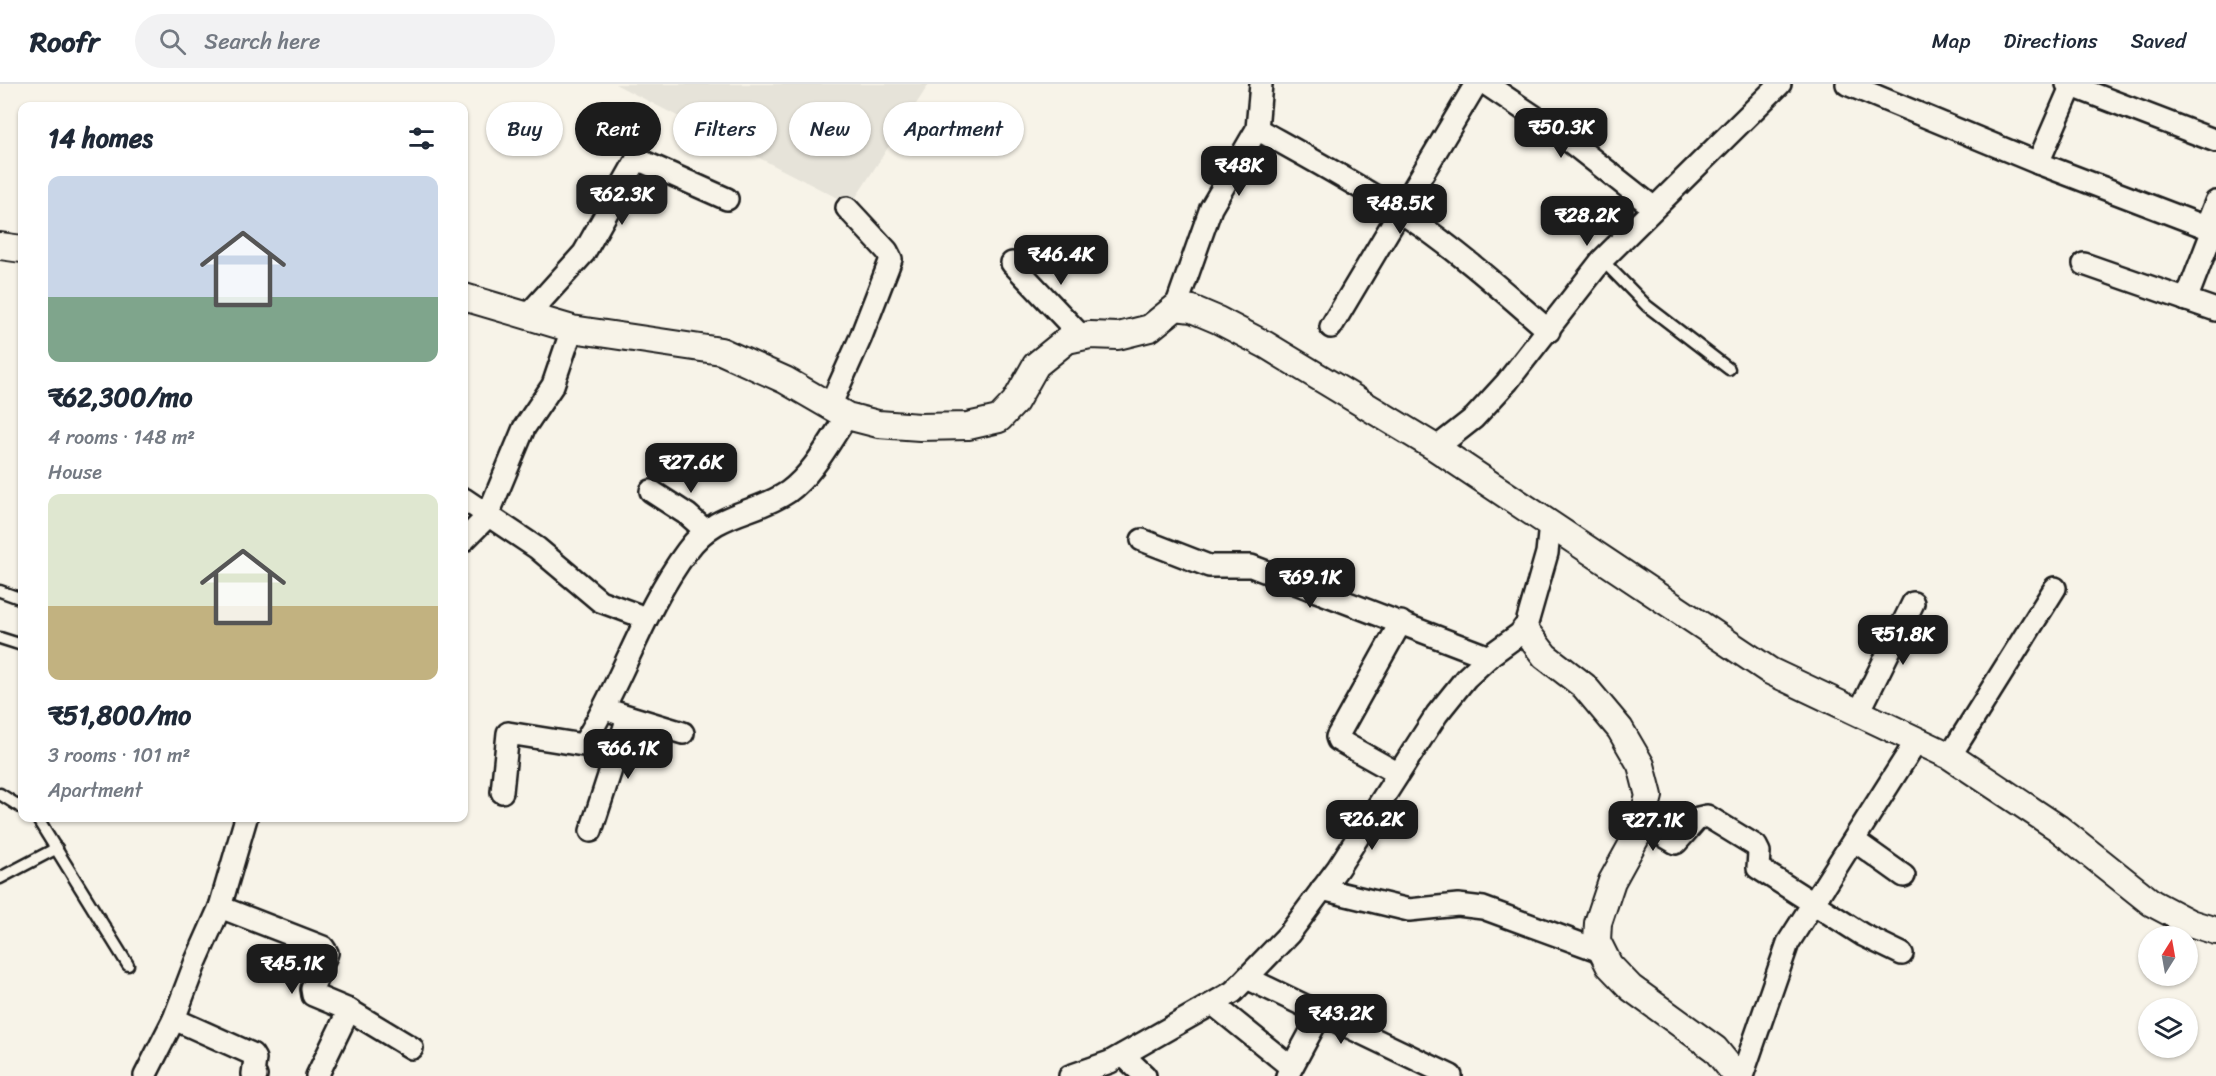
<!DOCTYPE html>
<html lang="en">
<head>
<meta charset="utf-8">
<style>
  body { margin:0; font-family:Sriracha,sans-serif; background:#f2f2f3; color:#1f2937; height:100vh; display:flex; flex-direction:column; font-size:22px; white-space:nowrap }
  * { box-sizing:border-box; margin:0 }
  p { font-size:20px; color:#747a83 }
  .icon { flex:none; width:33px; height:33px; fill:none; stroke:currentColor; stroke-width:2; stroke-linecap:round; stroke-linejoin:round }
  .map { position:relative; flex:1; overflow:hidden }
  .sheet { position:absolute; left:18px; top:18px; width:450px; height:720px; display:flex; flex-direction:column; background:#fff; border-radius:12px; box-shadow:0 2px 4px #0004 }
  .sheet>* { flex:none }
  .banner { position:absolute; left:486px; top:18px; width:570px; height:54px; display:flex; gap:12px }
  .needle { width:39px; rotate:11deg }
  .buttons { position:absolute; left:2138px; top:842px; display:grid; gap:12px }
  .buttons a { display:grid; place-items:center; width:60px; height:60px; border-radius:50%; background:#fff; box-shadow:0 2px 4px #0004; font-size:30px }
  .price { position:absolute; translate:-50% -51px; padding:0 14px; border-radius:12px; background:#1c1c1c; color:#fff; font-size:20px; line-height:39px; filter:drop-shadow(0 2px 3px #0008) }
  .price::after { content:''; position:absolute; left:50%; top:36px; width:18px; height:14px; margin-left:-9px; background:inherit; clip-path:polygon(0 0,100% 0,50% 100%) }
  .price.on { background:#222; color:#fff }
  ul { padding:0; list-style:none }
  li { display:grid; align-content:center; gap:12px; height:318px; padding:0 30px }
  li span { display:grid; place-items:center; height:186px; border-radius:12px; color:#555 }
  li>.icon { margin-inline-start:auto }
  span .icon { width:108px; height:108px; fill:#fffc; stroke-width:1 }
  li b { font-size:26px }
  h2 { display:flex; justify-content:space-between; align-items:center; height:72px; padding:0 30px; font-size:26px }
  .chip { padding:0 21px; border-radius:27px; background:#fff; box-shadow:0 2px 4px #0004; font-size:21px; line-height:54px }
  .chip.on { background:#1c1c1c; color:#fff }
  header { display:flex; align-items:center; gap:36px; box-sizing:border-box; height:84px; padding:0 30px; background:#fff; border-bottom:2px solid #e0e1e3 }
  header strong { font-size:28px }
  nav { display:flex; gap:33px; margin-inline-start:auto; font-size:21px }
  .search { width:420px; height:54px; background:#f2f2f3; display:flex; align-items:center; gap:15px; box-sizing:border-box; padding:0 21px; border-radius:33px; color:#747a83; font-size:22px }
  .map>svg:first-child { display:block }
  .built { fill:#e6e3d9 }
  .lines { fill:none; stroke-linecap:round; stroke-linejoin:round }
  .service-casing { stroke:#1c1c1c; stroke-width:15 }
  .minor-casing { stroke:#1c1c1c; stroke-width:26 }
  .tertiary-casing { stroke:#1c1c1c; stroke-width:30 }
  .service { stroke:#f7f3e8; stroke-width:10 }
  .minor { stroke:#f7f3e8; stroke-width:21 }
  .tertiary { stroke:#f7f3e8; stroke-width:26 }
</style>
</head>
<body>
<header>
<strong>Roofr</strong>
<div class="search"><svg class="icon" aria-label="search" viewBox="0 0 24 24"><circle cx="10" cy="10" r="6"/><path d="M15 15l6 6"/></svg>Search here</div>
<nav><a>Map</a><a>Directions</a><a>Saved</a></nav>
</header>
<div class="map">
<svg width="2216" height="992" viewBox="0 0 2216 992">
  <rect width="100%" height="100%" fill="#f7f3e8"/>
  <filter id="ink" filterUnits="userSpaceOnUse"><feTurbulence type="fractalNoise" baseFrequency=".0167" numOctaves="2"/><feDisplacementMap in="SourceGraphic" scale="12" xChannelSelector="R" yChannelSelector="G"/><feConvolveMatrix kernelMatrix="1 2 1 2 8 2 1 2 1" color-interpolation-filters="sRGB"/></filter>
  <g filter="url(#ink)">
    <path class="built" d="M615 0H929L851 121Z"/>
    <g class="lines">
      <g class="service-casing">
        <g id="service">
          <path d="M1602 176 1647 222 1729 285"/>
          <path d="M0 507 22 515"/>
          <path d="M0 554 22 561"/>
          <path d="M0 710 22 724"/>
          <path d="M37 734 128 881"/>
          <path d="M0 794 57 764"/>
        </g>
      </g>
      <g class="minor-casing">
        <g id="minor">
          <path d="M1486 0 1559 49 1654 124"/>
          <path d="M1847 0 2038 79 2216 147"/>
          <path d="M2067 0 2216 57"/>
          <path d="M1257 45C1309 74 1361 102 1411 135 1460 168 1504 208 1549 247"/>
          <path d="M2038 79 2071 3"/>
          <path d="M2206 143 2216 118"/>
          <path d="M1012 179 1082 253"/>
          <path d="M2084 180 2216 226"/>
          <path d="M2186 216 2213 146"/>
          <path d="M1176 223 1211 124 1257 45 1261 0"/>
          <path d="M527 232 584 169 637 75 727 115"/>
          <path d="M1331 243 1476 0"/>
          <path d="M830 322 860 255 891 175 887 167 847 124"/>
          <path d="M1436 364 1474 334 1507 298 1602 176 1780 0"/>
          <path d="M651 407 688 431 706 447"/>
          <path d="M464 415 537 464 600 517 646 534"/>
          <path d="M464 456 487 433 524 344 553 301 572 245"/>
          <path d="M1142 456 1209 482H1251L1489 573"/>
          <path d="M614 628 683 649"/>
          <path d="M1859 628 1913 519"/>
          <path d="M1950 672 2055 504"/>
          <path d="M1397 689 1338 656 1337 653 1401 538"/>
          <path d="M502 708 508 649 583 661C622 599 643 526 687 467 717 426 752 432 788 408 813 390 830 357 847 332"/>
          <path d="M1642 739 1676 759 1698 734 1707 732 1756 762 1759 768 1758 784 1863 851 1902 870"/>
          <path d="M591 747 628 633"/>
          <path d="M1855 757 1904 792"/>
          <path d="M1322 805 1409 826 1458 821 1483 824 1603 868"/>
          <path d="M220 823 323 863 327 869 312 905 313 911 349 926 412 964"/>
          <path d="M1247 894 1451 992"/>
          <path d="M1213 920 1291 983"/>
          <path d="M174 935 252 970 255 975 253 990 256 992"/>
          <path d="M1123 971 1145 992"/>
          <path d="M145 992 174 935 196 877 220 823 246 734"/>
          <path d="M317 992 349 926"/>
          <path d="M1070 992 1110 978 1233 908 1289 850 1338 784 1437 630 1466 594 1492 570 1525 546 1547 469 1550 440"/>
          <path d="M1287 992 1321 929"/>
          <path d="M1742 992 1788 859 1917 656"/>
        </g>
      </g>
      <g class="tertiary-casing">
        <g id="tertiary">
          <path d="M0 162 22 165"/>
          <path d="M464 213 572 245 721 267 785 296 847 332 878 340 920 343 968 342 999 335 1015 318 1036 281 1067 256 1090 251 1118 252 1150 244 1176 223 1192 225 1218 236 1266 261 1436 364 1770 587 1950 672 2058 744 2152 819 2190 839 2216 847"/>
          <path d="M1525 546 1545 572 1584 602 1620 645 1641 681 1649 712 1639 748 1612 797 1598 839 1597 857 1609 881 1631 904 1715 965 1737 992"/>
        </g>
      </g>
      <use href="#service" class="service"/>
      <use href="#minor" class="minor"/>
      <use href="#tertiary" class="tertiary"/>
    </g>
  </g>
</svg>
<div class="buttons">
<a><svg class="needle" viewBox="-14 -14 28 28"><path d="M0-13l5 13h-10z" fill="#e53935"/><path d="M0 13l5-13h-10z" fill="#747a83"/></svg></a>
<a><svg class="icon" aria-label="layers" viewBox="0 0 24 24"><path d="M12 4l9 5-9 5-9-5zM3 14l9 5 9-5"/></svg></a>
</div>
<b class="price" style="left:1561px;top:75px">₹50.3K</b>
<b class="price" style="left:1239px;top:113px">₹48K</b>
<b class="price on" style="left:622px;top:142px">₹62.3K</b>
<b class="price" style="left:1400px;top:151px">₹48.5K</b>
<b class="price" style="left:1587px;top:163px">₹28.2K</b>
<b class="price" style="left:1061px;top:202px">₹46.4K</b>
<b class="price" style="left:691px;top:410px">₹27.6K</b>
<b class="price" style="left:1310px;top:525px">₹69.1K</b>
<b class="price" style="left:1903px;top:582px">₹51.8K</b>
<b class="price" style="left:628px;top:696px">₹66.1K</b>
<b class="price" style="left:1372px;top:767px">₹26.2K</b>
<b class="price" style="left:1653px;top:768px">₹27.1K</b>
<b class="price" style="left:292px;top:911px">₹45.1K</b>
<b class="price" style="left:1341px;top:961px">₹43.2K</b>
<div class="banner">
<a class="chip">Buy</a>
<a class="chip on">Rent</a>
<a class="chip">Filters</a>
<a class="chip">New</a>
<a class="chip">Apartment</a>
</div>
<section class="sheet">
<h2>14 homes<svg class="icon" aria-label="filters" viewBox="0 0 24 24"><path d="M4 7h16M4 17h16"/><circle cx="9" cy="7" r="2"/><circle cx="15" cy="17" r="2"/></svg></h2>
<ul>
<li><span style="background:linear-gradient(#c9d6e8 65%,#7fa58c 0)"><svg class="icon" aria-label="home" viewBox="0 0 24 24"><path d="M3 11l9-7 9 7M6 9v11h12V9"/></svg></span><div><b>₹62,300/mo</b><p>4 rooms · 148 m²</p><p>House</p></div></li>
<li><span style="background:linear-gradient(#dfe7d0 60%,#c2b280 0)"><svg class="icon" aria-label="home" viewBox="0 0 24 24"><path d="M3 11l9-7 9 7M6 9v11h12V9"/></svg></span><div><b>₹51,800/mo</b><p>3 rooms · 101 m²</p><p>Apartment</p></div></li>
</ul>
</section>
</div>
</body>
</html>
